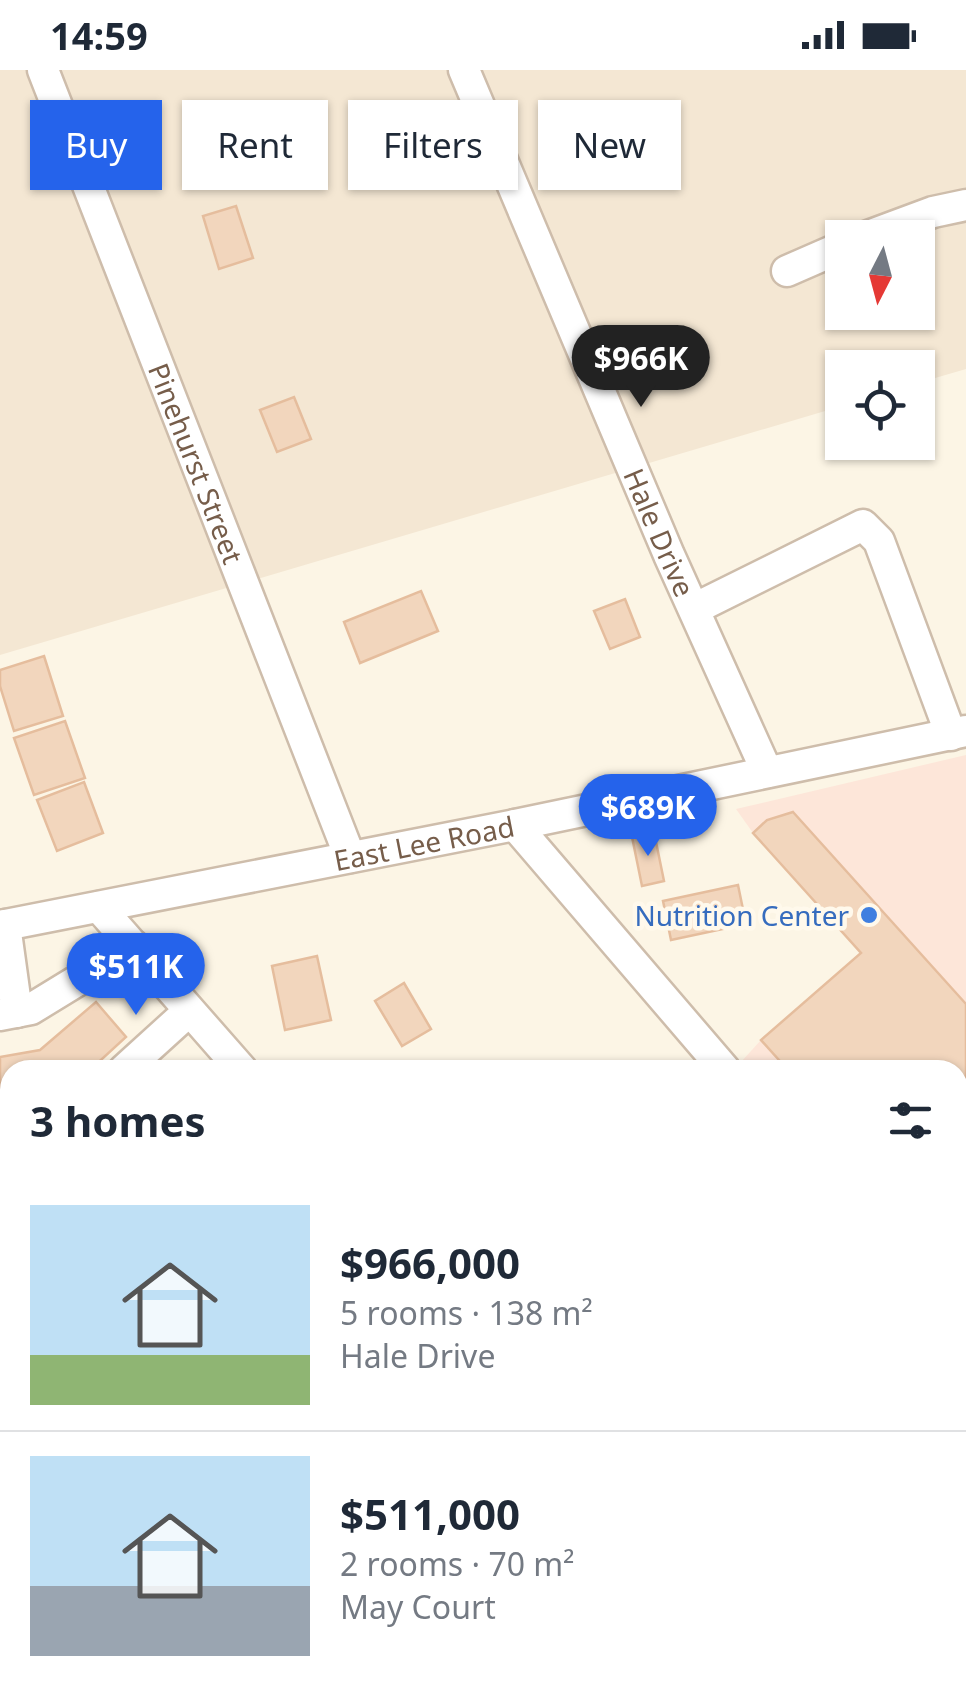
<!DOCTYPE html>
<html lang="en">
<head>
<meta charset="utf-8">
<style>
  body { margin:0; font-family:"Noto Sans",sans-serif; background:#f6f6f7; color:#1f2937; height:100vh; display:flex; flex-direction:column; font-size:38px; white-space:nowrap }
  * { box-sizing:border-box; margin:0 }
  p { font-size:32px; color:#747a83 }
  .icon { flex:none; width:55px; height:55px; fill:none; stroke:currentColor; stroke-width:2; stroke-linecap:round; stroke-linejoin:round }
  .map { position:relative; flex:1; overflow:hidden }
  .side { position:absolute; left:0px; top:990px; width:968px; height:642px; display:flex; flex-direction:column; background:#fff; border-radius:30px 30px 0 0; box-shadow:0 2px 8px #0004 }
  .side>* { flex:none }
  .guide { position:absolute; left:30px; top:30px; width:908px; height:90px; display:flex; gap:20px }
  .needle { width:65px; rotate:186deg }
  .fabs { position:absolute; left:825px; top:150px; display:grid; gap:20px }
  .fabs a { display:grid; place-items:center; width:110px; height:110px; border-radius:0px; background:#fff; box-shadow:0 2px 8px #0004; font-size:50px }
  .price { position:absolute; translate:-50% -85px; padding:0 22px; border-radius:35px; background:#2563eb; color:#fff; font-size:32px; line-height:65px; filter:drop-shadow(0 2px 5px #0008) }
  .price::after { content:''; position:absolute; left:50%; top:60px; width:30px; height:22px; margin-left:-15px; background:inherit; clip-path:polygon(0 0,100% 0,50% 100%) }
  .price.selected { background:#222; color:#fff }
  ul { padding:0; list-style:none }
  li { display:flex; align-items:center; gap:30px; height:250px; padding:0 30px }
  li+li { border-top:2px solid #e0e1e3 }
  li span { display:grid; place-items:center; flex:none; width:280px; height:200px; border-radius:0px; color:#555 }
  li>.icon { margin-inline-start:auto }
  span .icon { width:120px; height:120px; fill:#fffc; stroke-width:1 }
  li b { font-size:42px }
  h2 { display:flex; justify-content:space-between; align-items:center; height:120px; padding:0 30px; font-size:42px }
  .chip { padding:0 35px; border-radius:0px; background:#fff; box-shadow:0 2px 8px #0004; font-size:35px; line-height:90px }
  .chip.selected { background:#2563eb; color:#fff }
  .status { display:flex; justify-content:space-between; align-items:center; height:70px; padding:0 50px; background:#fff; direction:ltr }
  .status svg { height:28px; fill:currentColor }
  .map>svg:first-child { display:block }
  .residential { fill:#f4e7d3; fill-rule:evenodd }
  .commercial { fill:#fde6d9 }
  .building { fill:#f2d6bd; stroke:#e5bd9d; stroke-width:2.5 }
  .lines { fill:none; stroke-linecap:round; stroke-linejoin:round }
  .minor-tunnel { stroke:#dacfbe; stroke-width:30; stroke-dasharray:30 15; stroke-linecap:butt }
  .minor-casing { stroke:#cebdab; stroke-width:35 }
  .major-casing { stroke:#dbd5d0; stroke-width:42 }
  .minor { stroke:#fff; stroke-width:30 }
  .major { stroke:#fbdf9e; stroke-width:38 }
  .shop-dot { fill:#3f7fe0; stroke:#fff9ec; stroke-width:4 }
  .labels { text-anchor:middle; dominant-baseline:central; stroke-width:9; stroke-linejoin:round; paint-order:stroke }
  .street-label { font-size:28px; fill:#765d4a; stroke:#fff9ec }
  .shop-label { font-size:28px; fill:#366cbe; stroke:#fff9ec; text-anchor:end }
</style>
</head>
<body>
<div class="status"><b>14:59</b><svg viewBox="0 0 49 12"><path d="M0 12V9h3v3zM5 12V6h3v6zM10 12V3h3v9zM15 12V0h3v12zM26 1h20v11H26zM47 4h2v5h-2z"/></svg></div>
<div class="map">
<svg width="966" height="1632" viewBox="0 0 966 1632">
  <rect width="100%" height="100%" fill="#fcf5e5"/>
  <g class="residential">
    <path d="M0 0H966V299L918 313V298H842V336L0 585ZM842 168H918V242H842Z"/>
    <path d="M10 1198V1622L164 1623 171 1632H0V1204Z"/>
  </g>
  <g class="commercial">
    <path d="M966 685V1209L958 1217V1000H748L741 992 761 970 860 883 753 763 736 739Z"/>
    <path d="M432 1622H740L748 1632H419Z"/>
  </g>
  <g class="building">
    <path d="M236 136 253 188 219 199 203 146Z"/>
    <path d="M294 327 311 369 277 382 260 340Z"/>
    <path d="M421 521 438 561 360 593 344 552Z"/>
    <path d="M625 529 640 567 610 579 594 541Z"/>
    <path d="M44 586 63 646 14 661 0 616V600Z"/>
    <path d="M65 651 85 708 34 725 14 668Z"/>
    <path d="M84 712 103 763 57 781 37 730Z"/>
    <path d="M793 742 966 934V1146L958 1154V1000H788L761 970 861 883 753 763 767 750Z"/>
    <path d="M654 762 664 811 642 816 632 767Z"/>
    <path d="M738 815 746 854 671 870 663 831Z"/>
    <path d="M317 886 331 950 285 960 272 896Z"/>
    <path d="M404 913 431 959 402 976 375 931Z"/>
    <path d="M96 932 126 967 90 1000H10V1030L0 1032V987L40 980Z"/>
    <path d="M473 1622H533L542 1632H481Z"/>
    <path d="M629 1622H660L649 1632H638Z"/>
  </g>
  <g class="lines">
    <path class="minor-tunnel" d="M508 1622 518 1632"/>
    <g class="minor-casing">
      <g id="minor">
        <path id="s1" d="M43 0 350 787"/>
        <path id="s2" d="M464 0 669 485 767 702"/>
        <path d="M863 168 933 142 966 135"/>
        <path d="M787 201 842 177"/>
        <path d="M694 539 863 455 879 471 951 665"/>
        <path d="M515 755 725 1000"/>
        <path d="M99 837 242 1000"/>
        <path d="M5 855 17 942"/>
        <path id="s3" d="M0 856 515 755 966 661"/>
        <path d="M0 945 31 939 134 876"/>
        <path d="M124 1000 189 941"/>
        <path d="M0 1112 10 1103"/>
        <path d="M958 1192 966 1185"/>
        <path d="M604 1622 613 1632"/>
        <path d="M792 1622 799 1632"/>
        <path d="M36 1632 47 1622"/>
        <path d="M683 1632 685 1622"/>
      </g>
    </g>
    <g class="major-casing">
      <g id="major">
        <path d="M958 1543 966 1535"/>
        <path d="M855 1632 865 1622"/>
      </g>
    </g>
    <use href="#minor" class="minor"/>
    <use href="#major" class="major"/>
  </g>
  <circle class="shop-dot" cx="869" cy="845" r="10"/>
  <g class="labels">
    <g class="street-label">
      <text stroke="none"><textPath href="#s1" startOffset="422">Pinehurst Street</textPath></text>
      <text stroke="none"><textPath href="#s2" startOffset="502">Hale Drive</textPath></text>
      <text stroke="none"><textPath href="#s3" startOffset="432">East Lee Road</textPath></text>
    </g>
    <g class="shop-label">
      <text x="849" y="845">Nutrition Center</text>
    </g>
  </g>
</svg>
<div class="fabs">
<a><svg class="needle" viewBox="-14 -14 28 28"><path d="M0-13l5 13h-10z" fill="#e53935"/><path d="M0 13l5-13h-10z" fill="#747a83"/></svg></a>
<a><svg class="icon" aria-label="locate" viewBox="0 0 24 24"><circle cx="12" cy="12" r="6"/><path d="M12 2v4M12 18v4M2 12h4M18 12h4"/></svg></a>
</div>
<b class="price selected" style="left:641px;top:340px">$966K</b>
<b class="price" style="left:648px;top:789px">$689K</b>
<b class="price" style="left:136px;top:948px">$511K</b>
<div class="guide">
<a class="chip selected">Buy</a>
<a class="chip">Rent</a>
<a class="chip">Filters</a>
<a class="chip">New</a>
</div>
<section class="side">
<h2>3 homes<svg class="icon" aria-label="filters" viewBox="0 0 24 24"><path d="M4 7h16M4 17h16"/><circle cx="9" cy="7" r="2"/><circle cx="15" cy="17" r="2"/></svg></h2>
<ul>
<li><span style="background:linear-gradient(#bfe0f5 75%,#8fb573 0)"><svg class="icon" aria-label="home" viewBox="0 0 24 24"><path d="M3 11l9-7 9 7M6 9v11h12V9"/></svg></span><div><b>$966,000</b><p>5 rooms · 138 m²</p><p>Hale Drive</p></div></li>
<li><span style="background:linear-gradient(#bfe0f5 65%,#9aa5b1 0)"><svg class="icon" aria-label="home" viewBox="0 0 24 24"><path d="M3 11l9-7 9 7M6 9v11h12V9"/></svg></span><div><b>$511,000</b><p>2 rooms · 70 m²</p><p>May Court</p></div></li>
</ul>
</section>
</div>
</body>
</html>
